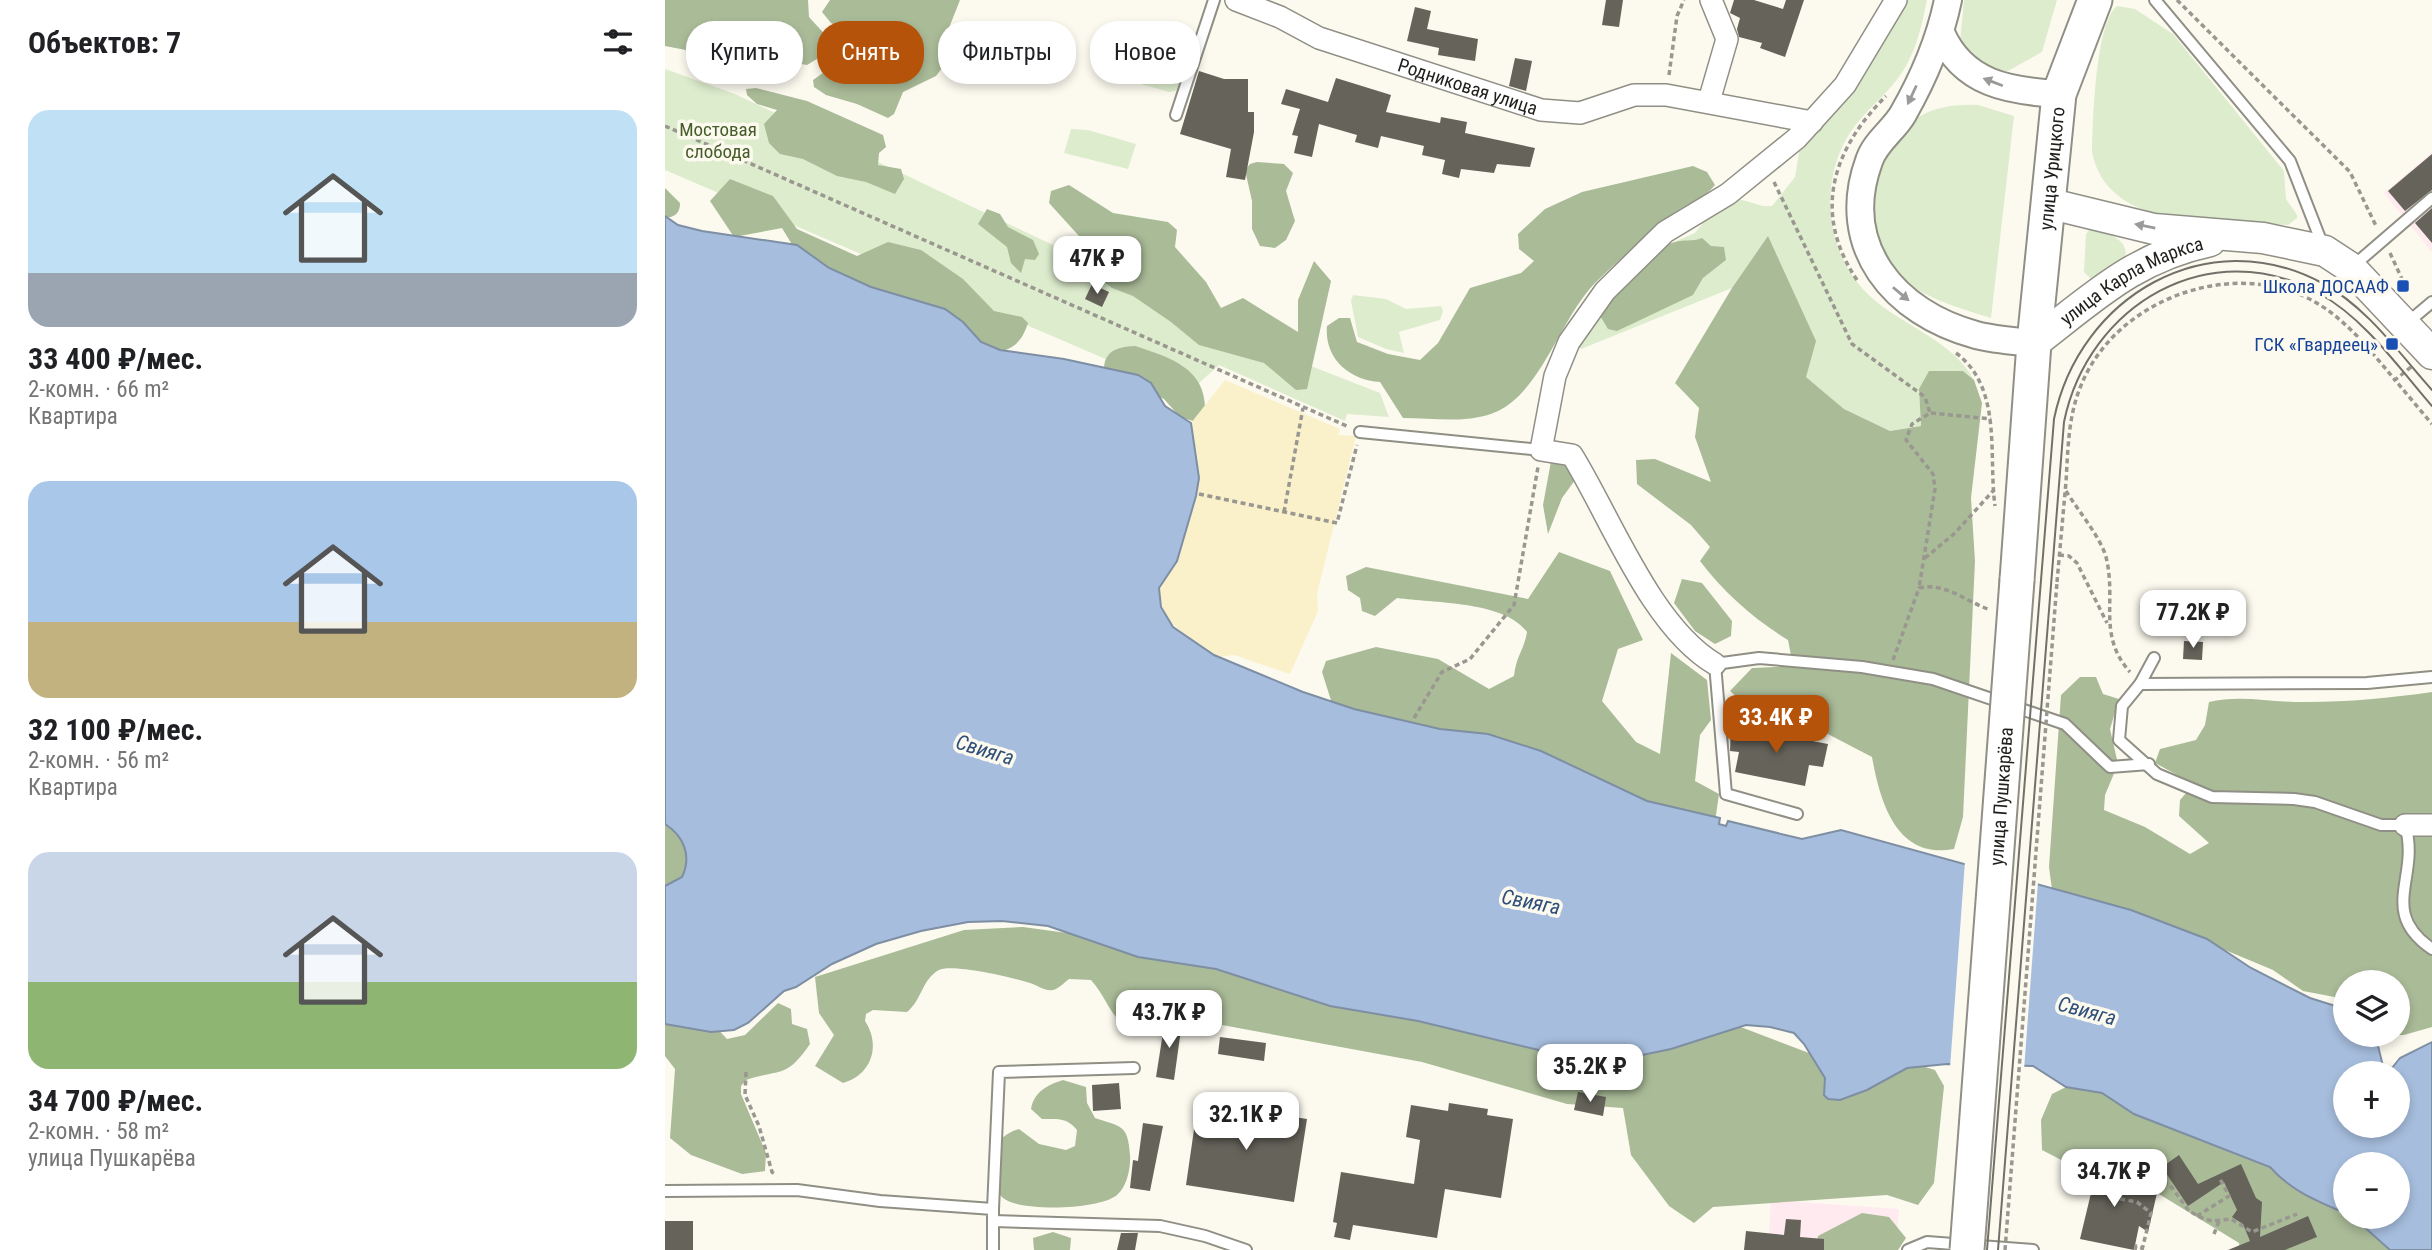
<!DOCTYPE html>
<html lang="ru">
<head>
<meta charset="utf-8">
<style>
  body { margin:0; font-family:"Roboto Condensed",sans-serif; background:#f6f6f6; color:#202124; height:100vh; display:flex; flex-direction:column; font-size:26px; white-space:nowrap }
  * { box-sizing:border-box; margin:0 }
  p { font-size:23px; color:#757577 }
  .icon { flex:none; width:38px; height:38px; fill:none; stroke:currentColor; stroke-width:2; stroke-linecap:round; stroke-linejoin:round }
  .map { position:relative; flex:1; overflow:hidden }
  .drawer { display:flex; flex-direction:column; background:#fff; width:665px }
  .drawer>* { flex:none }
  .banner { position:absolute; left:21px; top:21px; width:665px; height:63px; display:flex; gap:14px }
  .buttons { position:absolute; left:1668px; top:970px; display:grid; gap:14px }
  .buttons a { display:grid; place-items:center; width:77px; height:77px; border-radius:50%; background:#fff; box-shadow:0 4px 10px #0003; font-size:35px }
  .price { position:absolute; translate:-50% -60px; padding:0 16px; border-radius:14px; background:#fff; color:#222; font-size:23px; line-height:46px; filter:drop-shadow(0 2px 4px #0008) }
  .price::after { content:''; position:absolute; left:50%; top:42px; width:21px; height:16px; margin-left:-10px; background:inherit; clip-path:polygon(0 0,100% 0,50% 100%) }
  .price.current { background:#b45309; color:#fff }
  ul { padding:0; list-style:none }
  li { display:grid; align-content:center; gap:14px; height:371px; padding:0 28px }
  li span { display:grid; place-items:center; height:217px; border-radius:21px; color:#555 }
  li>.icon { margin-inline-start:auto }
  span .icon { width:126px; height:126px; fill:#fffc; stroke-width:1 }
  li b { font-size:30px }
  h2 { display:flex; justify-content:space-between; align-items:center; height:84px; padding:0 28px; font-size:30px }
  .tag { padding:0 24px; border-radius:28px; background:#fff; box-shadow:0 4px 10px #0003; font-size:24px; line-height:63px }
  .tag.current { background:#b45309; color:#fff }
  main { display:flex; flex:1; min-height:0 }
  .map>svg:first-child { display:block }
  .industrial { fill:#ffeaf0 }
  .green { fill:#ddeccd }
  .forest { fill:#aabb98 }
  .sand { fill:#faf1cb }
  .water { fill:#a6bddd; stroke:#7e8ea3; stroke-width:2; fill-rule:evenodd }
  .pier { fill:#fcfaef }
  .building { fill:#65635a }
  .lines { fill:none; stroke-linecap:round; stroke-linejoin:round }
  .service-casing { stroke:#908f85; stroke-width:14 }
  .minor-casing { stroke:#908f85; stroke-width:24 }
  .tertiary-casing { stroke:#908f85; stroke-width:30 }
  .secondary-casing { stroke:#908f85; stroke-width:33 }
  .primary-casing { stroke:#908f85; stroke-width:37 }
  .path { stroke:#99978f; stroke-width:3.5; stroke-dasharray:5 3.5; stroke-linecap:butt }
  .service { stroke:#fff; stroke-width:10 }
  .minor { stroke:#fff; stroke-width:21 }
  .tertiary { stroke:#fff; stroke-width:26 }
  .secondary { stroke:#fff; stroke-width:30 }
  .primary { stroke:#fff; stroke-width:33 }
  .tram { stroke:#717069; stroke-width:2 }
  .primary-bridge-casing { stroke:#908f85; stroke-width:37; stroke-linecap:butt }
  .path-bridge { stroke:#99978f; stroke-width:3.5; stroke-dasharray:5 3.5; stroke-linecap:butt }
  .primary-bridge { stroke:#fff; stroke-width:33 }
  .oneway { fill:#9b9a98 }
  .transit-dot { fill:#1a4fb4; stroke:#fcfaef; stroke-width:2.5 }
  .labels { text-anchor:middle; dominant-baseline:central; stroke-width:7; stroke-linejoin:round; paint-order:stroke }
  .street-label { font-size:19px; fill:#201f1b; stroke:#fcfaef }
  .park-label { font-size:19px; fill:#465d29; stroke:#fcfaef }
  .transit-label { font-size:19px; fill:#164399; stroke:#fcfaef; text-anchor:end }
  .water-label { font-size:21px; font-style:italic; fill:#2f4f7a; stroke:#fcfaef }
</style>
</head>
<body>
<main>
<section class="drawer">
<h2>Объектов: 7<svg class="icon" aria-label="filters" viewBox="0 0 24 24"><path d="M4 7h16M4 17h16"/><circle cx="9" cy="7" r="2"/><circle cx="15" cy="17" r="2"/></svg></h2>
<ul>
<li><span style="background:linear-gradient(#bfe0f5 75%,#9aa5b1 0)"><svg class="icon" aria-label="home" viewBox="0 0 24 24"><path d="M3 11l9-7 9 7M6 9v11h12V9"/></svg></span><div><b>33 400 ₽/мес.</b><p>2-комн. · 66 m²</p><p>Квартира</p></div></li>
<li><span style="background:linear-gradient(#a9c7e8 65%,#c2b280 0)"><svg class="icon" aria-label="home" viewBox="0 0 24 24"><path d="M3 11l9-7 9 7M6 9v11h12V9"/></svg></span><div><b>32 100 ₽/мес.</b><p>2-комн. · 56 m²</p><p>Квартира</p></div></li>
<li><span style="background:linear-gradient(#c9d6e8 60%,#8fb573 0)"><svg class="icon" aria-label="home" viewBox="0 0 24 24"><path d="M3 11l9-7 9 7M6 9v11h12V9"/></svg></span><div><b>34 700 ₽/мес.</b><p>2-комн. · 58 m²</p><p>улица Пушкарёва</p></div></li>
</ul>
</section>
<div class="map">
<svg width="1767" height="1250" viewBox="0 0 1767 1250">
  <rect width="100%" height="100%" fill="#fcfaef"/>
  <g class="industrial">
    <path d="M1767 152V252L1719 193Z"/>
    <path d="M1106 1200 1234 1209 1231 1250H1103Z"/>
  </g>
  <g class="green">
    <path d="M1240 0H1262C1257 24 1252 49 1238 71 1225 92 1204 107 1189 127 1156 172 1158 238 1192 282 1224 324 1283 333 1309 380L1298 371 1254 389 1256 426 1225 431 1179 409 1141 377 1103 237 1067 288 916 349 912 342 934 314 1028 295 1038 278 1061 260 1046 246 1009 242 1030 233 1044 215 1070 198 1098 206H1107L1130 177 1134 152 1185 91 1223 35Z"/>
    <path d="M1299 0H1392L1377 52 1343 71 1317 74 1295 42Z"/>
    <path d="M1452 6 1470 9 1508 34 1619 171 1621 199 1632 215V218L1623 225C1559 221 1443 234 1427 152 1428 122 1430 24 1452 6Z"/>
    <path d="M524 58 514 90 504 92 465 81 469 66Z"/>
    <path d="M0 69 70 94 628 359 715 393 724 417 682 414 680 421 554 365 522 394 0 170Z"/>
    <path d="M1313 105 1349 116 1326 318C1291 307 1241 294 1220 259 1194 215 1205 151 1247 121 1267 107 1290 104 1313 105Z"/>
    <path d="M406 129 423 130 471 144 463 169 399 153Z"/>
    <path d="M1425 229C1439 230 1465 240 1460 257L1426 279 1419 272 1421 234Z"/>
    <path d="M688 295 721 299 741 309 776 306 778 311 775 320 734 332 739 353 721 349 693 337 686 301Z"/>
  </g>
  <g class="forest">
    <path d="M0 0H143L144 17 165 40 160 54 142 65 124 62 102 74 87 76 70 70 62 57 61 35H48L26 51 0 46Z"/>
    <path d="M165 0H295L282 33 277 68 271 76 238 92 229 114 223 118 192 104 161 95 149 87 148 80 182 56 193 37 166 23 157 12Z"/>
    <path d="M91 88 142 101 218 135 221 147 214 153 213 165 236 169 239 179 230 194 201 182 172 176 138 159 115 154 104 143 99 124 112 110 92 104 82 95 81 89Z"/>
    <path d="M592 162 619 164 628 173 621 191 630 221 621 240 610 248 595 246 587 229V201L580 170 585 164Z"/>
    <path d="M1028 166 1042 172 1050 185C1039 199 1025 202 1011 212 983 234 956 258 930 283 899 315 882 373 847 402 817 427 774 418 738 418L715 382C684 380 659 358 662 326L674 318H685L692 342 723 354 755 360 773 343 805 288 856 273 869 261 854 249 853 234 880 209 917 192Z"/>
    <path d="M65 179 108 196 132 229 192 256 223 242 256 250 298 279 329 311 357 317 363 323C356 344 348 349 327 354L140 266 117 228 69 237 45 201Z"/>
    <path d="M404 185 448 213 503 222 512 230 510 247 541 282 556 308 578 298 633 332V300L649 261 666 281 642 389 631 390 599 363 534 345 506 322 468 296 447 288 419 265 424 247 384 203 386 191Z"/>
    <path d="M0 188 15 203C15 213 10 217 0 218Z"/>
    <path d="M322 209 335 214 343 227 368 240 374 254 370 260 360 259 356 273 346 263 342 247 313 224Z"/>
    <path d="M1103 236 1151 341 1141 377 1179 409 1225 431 1256 426 1254 389 1264 371H1298L1309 380 1317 403 1306 498 1310 561 1298 817 1289 849C1231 860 1215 801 1207 757L1159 732 1083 707 1065 691 1087 668 1128 666 1123 640C1090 620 1058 592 1035 561L1045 547 1026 525 972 484 971 460 990 459 1046 482 1030 437 1034 408 1010 383 1067 288Z"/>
    <path d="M1037 238 1046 246 1059 247 1061 260 1038 278 1028 295 952 331 943 329 934 314C951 295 985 248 1010 242 1020 239 1027 242 1037 238Z"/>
    <path d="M470 346C504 357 541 368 540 410L528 421 515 417 499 399 439 373C438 352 450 347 470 346Z"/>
    <path d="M889 445 910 480 897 498 883 534 878 505Z"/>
    <path d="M894 552 945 571 978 640 953 649 937 701 971 742 995 754 1006 653 1042 680 1046 720 1035 735 1030 781 1054 794 1048 836 670 713 657 672 661 661 711 647 773 659 824 689 849 676C851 656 859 650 862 632 840 601 768 603 732 598L710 616 697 611 695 598 683 590 681 576 701 567 863 599Z"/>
    <path d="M1017 579 1037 583 1067 621 1066 636 1050 644 1030 631 1009 603Z"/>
    <path d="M1415 677H1431L1438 694 1454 699 1445 729 1453 764 1440 795 1439 810 1480 827 1525 854 1544 843 1514 816 1515 800 1529 784 1490 763 1495 749 1531 740 1540 725 1544 702C1576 694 1609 703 1642 702 1684 702 1725 698 1767 692V1027L1739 1035H1721L1732 1034V982H1680V999L1638 991 1608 970 1512 930 1388 897 1384 867 1396 695Z"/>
    <path d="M0 824C19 836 27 856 17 877L0 886Z"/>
    <path d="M358 927 1068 1024 1215 1080 1247 1063 1270 1070 1279 1086 1269 1183 1253 1205 1222 1195 1048 1207 1029 1223 1004 1206 966 1155 958 1108 902 1104 757 1062 557 1025 510 1008 480 1035C445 1025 447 1004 426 980L404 979C400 982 395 987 391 989 382 993 374 986 365 983 351 978 286 963 274 970 257 979 257 1000 242 1012L208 1010 201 1014 200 1021C216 1045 207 1075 178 1083L150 1066 169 1035 154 1013 150 977 299 930Z"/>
    <path d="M113 1003 126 1009 127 1024 142 1029 145 1044C120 1080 116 1068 81 1080L76 1086V1094L101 1153 100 1171 77 1174 26 1155 5 1138 10 1069 0 1056V1010L44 1020 62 1039 80 1035Z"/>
    <path d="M398 1080 421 1087 422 1103 430 1118C455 1127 463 1123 465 1155 466 1167 462 1187 452 1195 434 1210 355 1212 338 1198 332 1193 331 1185 328 1178 325 1170 322 1161 327 1152 332 1141 342 1132 354 1129L374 1144 401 1150 410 1146 412 1130C402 1117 392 1119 377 1119L366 1109C369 1092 382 1085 398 1080Z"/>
    <path d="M1401 1087 1437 1093 1469 1114 1605 1167C1626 1191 1652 1201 1680 1213V1216L1688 1217 1725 1250H1575L1574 1243 1489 1191 1404 1164 1377 1150 1376 1120 1387 1094Z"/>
    <path d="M1197 1213 1224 1217 1241 1238 1233 1250H1151L1153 1236Z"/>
    <path d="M388 1232 406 1238 405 1250H369L368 1238Z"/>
  </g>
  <path class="sand" d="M560 380 675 429 673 435 691 436 652 594 653 611 625 674 569 655 555 657 534 646 500 618 494 588 512 561 534 478 526 423Z"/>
  <path class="water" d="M0 216 13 225 37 231 132 245 164 268 206 287 280 309 298 322 316 342 335 350 399 359 473 375 486 383 500 406 526 423 534 478 531 496 512 561 494 588 496 607 508 627 549 655 638 692 689 709 775 729 823 734 876 751 982 801 1055 818 1054 824 1061 826 1063 821 1137 839 1176 830 1466 910 1542 939 1586 968 1645 998 1680 1009V1034H1710L1718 1066 1727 1068 1735 1058 1767 1042V1250H1725L1687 1216H1732V1164H1680V1213C1652 1201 1626 1191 1605 1167L1469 1114 1437 1093 1401 1087 1368 1066 1282 1064 1242 1068 1202 1090 1175 1100 1163 1099 1159 1095 1160 1078 1139 1044 1129 1033 1105 1027 1081 1025 1006 1049 958 1059 878 1051 753 1021 665 1006 551 969 473 957 383 926 337 921 303 922 256 931 211 944 167 964 131 987 119 991 83 1023 69 1030 46 1032 0 1024V886L17 877C27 856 19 836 0 824ZM1680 1073H1732V1125H1680Z"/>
  <path class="pier" d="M1300 861 1373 882 1359 1070 1285 1068Z"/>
  <g class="building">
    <path d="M941 0H958L954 27 937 25Z"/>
    <path d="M1069 0H1089L1118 9 1121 0H1139L1120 57 1095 48 1097 43 1074 37 1072 29 1075 18 1065 13Z"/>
    <path d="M750 7 766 11 762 29 813 39 810 61 773 55 774 48 742 41Z"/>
    <path d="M458 28 472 30 461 68 447 64Z"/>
    <path d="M850 58 867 61 861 91 844 86Z"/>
    <path d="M534 71 559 79H583V112H589V132L580 180 561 177 566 149 515 134Z"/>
    <path d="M671 78 726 95 721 112 775 123 776 117 802 122 800 133 870 148 865 167 832 164 829 173 796 169 794 178 777 174 780 160 757 155 759 146 716 136 713 148 690 142 692 135 654 124 647 157 629 153 633 136 627 135 635 109 616 104 621 89 663 102Z"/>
    <path d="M1767 154V190L1740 211 1723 191Z"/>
    <path d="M1767 208V243L1750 223Z"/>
    <path d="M427 284 444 292 437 307 420 299Z"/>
    <path d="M1519 641 1538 642 1537 660 1518 659Z"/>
    <path d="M1066 725 1163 744 1158 767 1144 765 1140 786 1070 772 1074 752 1065 751Z"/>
    <path d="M500 1020 517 1022 509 1080 491 1077Z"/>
    <path d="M555 1037 601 1043 599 1061 553 1054Z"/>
    <path d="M454 1083 456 1109 428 1111 427 1085Z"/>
    <path d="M913 1092 941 1097 938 1116 909 1110Z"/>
    <path d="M533 1102 642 1119 629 1202 521 1185Z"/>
    <path d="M784 1103 823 1109 822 1115 848 1119 836 1198 780 1189 772 1238 688 1225 685 1240 669 1237 672 1223 668 1222 676 1172 749 1184 755 1140 741 1137 746 1105 783 1111Z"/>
    <path d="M478 1123 498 1126 485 1191 465 1188 468 1160 473 1161Z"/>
    <path d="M1514 1155 1533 1184 1576 1164 1591 1198 1597 1202 1595 1237 1643 1216 1652 1237 1620 1250H1563L1585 1241 1578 1224 1567 1217 1572 1210 1559 1182 1523 1206 1497 1167Z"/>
    <path d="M1446 1162 1442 1182 1492 1193 1483 1232 1474 1226 1469 1250 1415 1239 1427 1189 1409 1184 1413 1169Z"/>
    <path d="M1121 1219 1136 1220 1135 1237 1159 1239V1250H1079L1081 1231 1119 1235Z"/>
    <rect x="0" y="1221" width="28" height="29"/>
    <path d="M456 1233H473L470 1250H452Z"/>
  </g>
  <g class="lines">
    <g class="service-casing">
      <g id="service">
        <path d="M1490 0 1625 161 1658 246"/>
        <path d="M511 115 549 0"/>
        <path d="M1687 267 1767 198"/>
        <path d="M1742 323 1767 302"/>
        <path d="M695 432 876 450"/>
        <path d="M1489 658 1475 684 1702 683 1767 677"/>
        <path d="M1475 684 1457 706 1454 740 1492 774 1547 797 1629 799 1650 802 1716 825H1740C1756 877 1712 911 1767 949"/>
        <path d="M1132 814 1061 794 1050 664 1094 658 1197 667 1268 679 1400 724 1445 767 1484 764"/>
        <path d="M0 1191 132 1190 215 1201 328 1209V1250"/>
        <path d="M328 1209 334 1072 469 1068"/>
        <path d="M328 1221 495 1226 540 1236 581 1250"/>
        <path d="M1243 1250 1262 1242 1368 1250"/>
      </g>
    </g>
    <g class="minor-casing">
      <g id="minor">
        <path id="s1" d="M571 0 615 17 654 38 876 110 915 113 969 95H1001L1147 122"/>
        <path d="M1044 101 1062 39 1046 0"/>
        <path d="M1050 664C986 626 946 518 907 455L876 450 890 376 904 342 940 291 1000 232 1063 194 1132 138 1180 85 1231 0"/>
        <path d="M1740 825H1767"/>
      </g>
    </g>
    <g class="tertiary-casing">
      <g id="tertiary">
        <path d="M1283 0C1275 39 1258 79 1238 114 1229 130 1210 142 1204 161 1173 246 1229 313 1311 335 1330 340 1350 341 1369 343"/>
        <path d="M1276 33C1298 84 1344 91 1394 94"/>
      </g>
    </g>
    <g class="secondary-casing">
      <g id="secondary">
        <path d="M1382 203 1489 229 1598 238 1660 251 1686 268 1767 354"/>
        <path id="s2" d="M1369 343C1428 298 1469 257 1545 241"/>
      </g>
    </g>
    <g class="primary-casing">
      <g id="primary">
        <path id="s3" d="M1352 580 1369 343 1394 94 1430 0"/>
      </g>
    </g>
    <g class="path">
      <path d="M1512 0 1685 172 1712 228"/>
      <path d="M1004 75 1012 16 1019 0"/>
      <path d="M0 126 684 427"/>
      <path d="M1109 182 1187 344 1260 397 1265 413 1247 424 1241 440 1268 474 1270 489 1254 588"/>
      <path d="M1725 253 1737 279 1735 283"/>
      <path d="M1192 280C1147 213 1167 150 1221 96"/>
      <path d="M1291 353C1338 388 1323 455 1330 506"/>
      <path d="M1746 367 1730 380 1767 424"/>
      <path d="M1266 413 1326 419"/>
      <path d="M1401 491C1412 509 1436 538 1441 557 1452 601 1432 635 1465 672"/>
      <path d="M534 494 672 523 692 445"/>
      <path d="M619 512 638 408"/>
      <path d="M1394 555 1404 556 1412 563 1442 623"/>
      <path d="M1260 558 1290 533 1328 491"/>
      <path d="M1392 582C1395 549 1398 515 1401 482 1403 450 1403 418 1415 388 1447 304 1555 261 1636 295 1676 312 1703 348 1730 380"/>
      <path d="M1228 660 1254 588C1280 582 1300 601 1323 609"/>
      <path d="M749 718 777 672 805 659 849 605 873 467"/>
      <path d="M81 1072 80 1095 94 1126 107 1172 111 1175"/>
      <path d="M1532 1216 1564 1196 1554 1177"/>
      <path d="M1549 1234 1554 1221"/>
      <path d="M1470 1250 1471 1246 1478 1248"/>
      <path d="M1477 1250 1486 1213 1472 1202 1451 1198 1445 1187 1449 1167 1505 1185 1524 1211 1537 1218 1547 1221 1566 1219 1587 1232 1632 1214"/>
    </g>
    <use href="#service" class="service"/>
    <use href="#minor" class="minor"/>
    <use href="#tertiary" class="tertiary"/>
    <use href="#secondary" class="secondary"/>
    <use href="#primary" class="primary"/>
    <g class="tram">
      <path d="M1322 1250 1389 419C1414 297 1542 221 1657 283 1702 307 1734 353 1767 390"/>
      <path d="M1333 1250 1399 422C1423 305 1545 232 1655 294 1699 318 1734 368 1767 406"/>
    </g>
    <g class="primary-bridge-casing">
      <g id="primary-bridge">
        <path id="s4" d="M1302 1250 1352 580"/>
      </g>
    </g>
    <path class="path-bridge" d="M1340 1250 1392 582"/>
    <use href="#primary-bridge" class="primary-bridge"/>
  </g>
  <defs><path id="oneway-solid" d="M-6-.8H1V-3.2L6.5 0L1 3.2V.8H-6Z" transform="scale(1.75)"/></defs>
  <g class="oneway">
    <use href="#oneway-solid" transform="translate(1328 82) rotate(-159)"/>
    <use href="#oneway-solid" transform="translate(1247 95) rotate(115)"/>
    <use href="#oneway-solid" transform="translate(1480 226) rotate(-168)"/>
    <use href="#oneway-solid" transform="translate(1236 294) rotate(40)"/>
  </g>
  <g class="transit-dot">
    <rect x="1731" y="279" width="14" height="14" rx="3.5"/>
    <rect x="1720" y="337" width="14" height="14" rx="3.5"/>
  </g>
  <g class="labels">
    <g class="street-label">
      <text stroke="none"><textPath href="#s1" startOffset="248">Родниковая улица</textPath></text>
      <text stroke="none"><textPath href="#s3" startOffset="413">улица Урицкого</textPath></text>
      <text stroke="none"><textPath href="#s2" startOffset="117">улица Карла Маркса</textPath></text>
      <text stroke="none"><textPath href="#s4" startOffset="455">улица Пушкарёва</textPath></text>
    </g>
    <g class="park-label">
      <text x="53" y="129">Мостовая<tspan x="53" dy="22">слобода</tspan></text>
    </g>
    <g class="transit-label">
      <text x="1724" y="286">Школа ДОСААФ</text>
      <text x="1713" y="344">ГСК «Гвардеец»</text>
    </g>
    <g class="water-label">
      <text transform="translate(320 750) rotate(17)">Свияга</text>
      <text transform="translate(866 902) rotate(11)">Свияга</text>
      <text transform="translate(1422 1011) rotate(15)">Свияга</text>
    </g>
  </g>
</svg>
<div class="buttons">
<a><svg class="icon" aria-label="layers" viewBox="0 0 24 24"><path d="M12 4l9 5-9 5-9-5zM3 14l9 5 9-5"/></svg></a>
<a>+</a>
<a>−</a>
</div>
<b class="price" style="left:432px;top:296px">47K ₽</b>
<b class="price" style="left:1528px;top:650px">77.2K ₽</b>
<b class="price current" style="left:1111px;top:755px">33.4K ₽</b>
<b class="price" style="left:504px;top:1050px">43.7K ₽</b>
<b class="price" style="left:925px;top:1104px">35.2K ₽</b>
<b class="price" style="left:581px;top:1152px">32.1K ₽</b>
<b class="price" style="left:1449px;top:1209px">34.7K ₽</b>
<div class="banner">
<a class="tag">Купить</a>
<a class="tag current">Снять</a>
<a class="tag">Фильтры</a>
<a class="tag">Новое</a>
</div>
</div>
</main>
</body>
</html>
